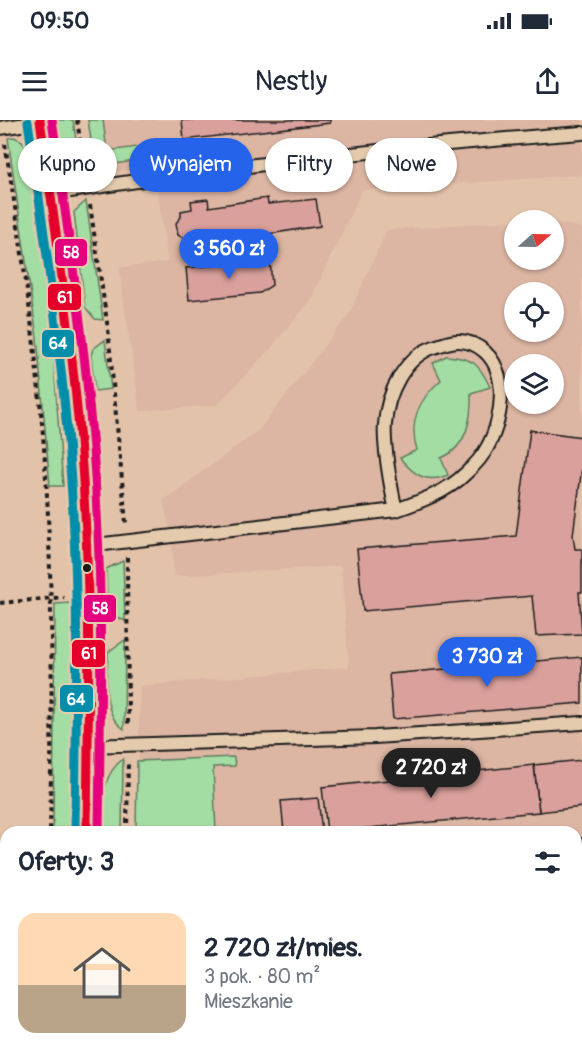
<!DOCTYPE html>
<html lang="pl">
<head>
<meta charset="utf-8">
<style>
  body { margin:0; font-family:Pangolin,sans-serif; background:#f2f2f3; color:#1f2937; height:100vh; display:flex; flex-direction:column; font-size:22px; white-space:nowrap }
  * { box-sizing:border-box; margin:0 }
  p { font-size:20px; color:#747a83 }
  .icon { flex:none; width:33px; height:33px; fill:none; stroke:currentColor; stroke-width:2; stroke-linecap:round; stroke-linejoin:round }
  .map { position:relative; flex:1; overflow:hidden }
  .details { position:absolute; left:0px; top:706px; width:582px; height:236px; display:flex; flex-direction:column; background:#fff; border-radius:18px 18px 0 0; box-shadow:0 2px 4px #0004 }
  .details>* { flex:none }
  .top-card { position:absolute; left:18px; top:18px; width:546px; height:54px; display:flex; gap:12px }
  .needle { width:39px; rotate:70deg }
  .fabs { position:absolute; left:504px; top:90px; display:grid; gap:12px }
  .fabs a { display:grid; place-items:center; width:60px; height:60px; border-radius:50%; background:#fff; box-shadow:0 2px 4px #0004; font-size:30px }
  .price { position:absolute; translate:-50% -51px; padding:0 14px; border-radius:21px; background:#2563eb; color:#fff; font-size:20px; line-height:39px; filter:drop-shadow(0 2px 3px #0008) }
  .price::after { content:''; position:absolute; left:50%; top:36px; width:18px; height:14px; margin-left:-9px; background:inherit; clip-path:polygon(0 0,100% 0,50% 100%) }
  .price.active { background:#222; color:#fff }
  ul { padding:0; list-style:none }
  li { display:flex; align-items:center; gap:18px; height:150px; padding:0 18px }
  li+li { border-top:2px solid #e0e1e3 }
  li span { display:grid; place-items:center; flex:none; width:168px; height:120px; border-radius:18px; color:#555 }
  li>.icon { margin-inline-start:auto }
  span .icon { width:72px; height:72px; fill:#fffc; stroke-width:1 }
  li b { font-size:26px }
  h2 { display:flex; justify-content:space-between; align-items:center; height:72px; padding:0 18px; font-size:26px }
  .tag { padding:0 21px; border-radius:27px; background:#fff; box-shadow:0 2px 4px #0004; font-size:21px; line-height:54px }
  .tag.active { background:#2563eb; color:#fff }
  .status { display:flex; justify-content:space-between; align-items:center; height:42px; padding:0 30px; background:#fff; direction:ltr }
  .status svg { height:16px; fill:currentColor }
  header { display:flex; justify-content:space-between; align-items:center; height:78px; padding:0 18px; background:#fff; font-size:27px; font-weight:600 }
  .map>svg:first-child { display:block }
  .built { fill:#dcb5a3; fill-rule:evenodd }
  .green { fill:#a3dda3; stroke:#607c60; stroke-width:1.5 }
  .building { fill:#daa09c; stroke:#1c1c1c; stroke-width:1.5 }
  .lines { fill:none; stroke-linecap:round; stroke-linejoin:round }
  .service-casing { stroke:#1c1c1c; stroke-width:16 }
  .tertiary-casing { stroke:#1c1c1c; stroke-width:33 }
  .path { stroke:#1c1c1c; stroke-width:4; stroke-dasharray:4.5 4.5; stroke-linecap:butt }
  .service { stroke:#e5cbad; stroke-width:12 }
  .tertiary { stroke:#e5cbad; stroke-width:28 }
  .bus-1-casing { stroke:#e5cbad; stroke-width:14 }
  .bus-2-casing { stroke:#e5cbad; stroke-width:14 }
  .bus-3-casing { stroke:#e5cbad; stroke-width:14 }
  .bus-1 { stroke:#e4002b; stroke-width:9 }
  .bus-2 { stroke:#068daa; stroke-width:9 }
  .bus-3 { stroke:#e5007d; stroke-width:9 }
  .bus-dot { fill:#1c1c1c; stroke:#e5cbad; stroke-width:2 }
  .line-badge { stroke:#e5cbad; stroke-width:2 }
  .badge-label { font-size:16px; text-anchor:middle; font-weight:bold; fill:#fff }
</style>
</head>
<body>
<div class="status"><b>09:50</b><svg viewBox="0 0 49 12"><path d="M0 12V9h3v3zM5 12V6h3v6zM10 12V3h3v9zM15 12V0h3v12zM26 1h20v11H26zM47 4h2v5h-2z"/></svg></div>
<header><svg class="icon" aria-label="menu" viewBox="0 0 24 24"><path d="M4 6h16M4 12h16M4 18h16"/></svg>Nestly<svg class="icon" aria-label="share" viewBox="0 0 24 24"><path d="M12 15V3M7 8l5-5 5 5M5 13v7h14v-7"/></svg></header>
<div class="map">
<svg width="582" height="941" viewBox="0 0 582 941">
  <rect width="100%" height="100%" fill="#e3c2aa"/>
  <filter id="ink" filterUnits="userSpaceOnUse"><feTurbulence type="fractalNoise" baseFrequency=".0167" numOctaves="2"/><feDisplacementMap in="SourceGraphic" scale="12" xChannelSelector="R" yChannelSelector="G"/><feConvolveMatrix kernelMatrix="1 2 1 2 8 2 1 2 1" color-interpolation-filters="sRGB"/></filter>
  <g filter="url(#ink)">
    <g class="built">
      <path d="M88 0H582V55L362 70 310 181 270 229 217 285 140 291 119 148 168 142 154 46 96 55Z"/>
      <path d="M536 99 545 100H514V140H554V102L582 108V941H141V936H576V712H137L140 566 349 547 341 446 174 456 172 417 163 381 259 310 348 196 387 110ZM514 172H554V212H514ZM514 244H554V284H514Z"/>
    </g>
    <g class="green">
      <path d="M57 0H73L81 55C57 46 61 23 57 0Z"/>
      <path d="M88 0H103L107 31 176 22V39L169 43 143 47 141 40 95 47Z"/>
      <path d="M14 17 22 21 27 30 52 219 63 366H50L37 217 8 18Z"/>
      <path d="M86 81 103 200 95 199 85 187 74 92Z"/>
      <path d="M105 220 111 269 95 271 91 235 93 229Z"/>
      <path d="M446 236C473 238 479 243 490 267L471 273C472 298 467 328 441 338L448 355C426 364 414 355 400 338L417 330C408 301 419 279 441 260L433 243Z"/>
      <path d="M123 441 125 501C102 492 108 471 106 449Z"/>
      <path d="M71 483 70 712H53L55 484Z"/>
      <path d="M125 520 124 609C100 593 108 558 108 532Z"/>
      <path d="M234 637 235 646 213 647 216 712H136L137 641Z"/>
      <path d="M123 639 122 712H105C105 684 98 658 123 639Z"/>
    </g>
    <g class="building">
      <path d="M182 0H330V3L184 20Z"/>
      <path d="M267 78 268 84 316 79 320 106 262 115 263 123 246 125 245 117 185 126V119L178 115 176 103 181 97V91L192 89 191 81 208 79 209 87Z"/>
      <path d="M270 140 272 165 260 173 189 180 186 148Z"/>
      <path d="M530 310 582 317V347L573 415 575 429H582V472H579L582 514 536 516 532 476 363 491 357 429 516 416Z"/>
      <path d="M582 537V583L393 599 389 554Z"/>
      <path d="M582 640V687L539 692 534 645Z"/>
      <path d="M534 645 539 692 327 712 322 667Z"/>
      <path d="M318 678 322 712H284L281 681Z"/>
      <path d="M582 718V874L576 819V719Z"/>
      <path d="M0 770H6V806L0 807Z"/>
      <path d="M0 885H6V936H20V941H0Z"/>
      <path d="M309 936H332L333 941H310Z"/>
    </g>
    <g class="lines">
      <g class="service-casing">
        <g id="service">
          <path d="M0 8 40 2"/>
          <path d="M51 74C227 46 404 26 582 13"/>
          <path d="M87 426 396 390C419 382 447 372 465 354 473 347 483 336 488 326 504 296 511 241 473 224 458 218 449 222 434 227 404 237 387 274 385 304 383 324 391 369 396 390"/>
          <path d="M88 626 375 617 582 603"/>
        </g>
      </g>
      <g class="tertiary-casing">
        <g id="tertiary">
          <path d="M40 0C62 149 83 298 88 448 91 536 88 625 87 712"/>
          <path d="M85 941V936"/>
        </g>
      </g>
      <g class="path">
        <path d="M77 0 85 51"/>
        <path d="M5 24C24 141 41 258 47 376 53 488 52 600 50 712"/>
        <path d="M90 85 108 209 126 403"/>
        <path d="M127 437 128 607"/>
        <path d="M0 483 64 477"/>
        <path d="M127 712 128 641"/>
        <path d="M47 941V936"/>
        <path d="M124 941V936"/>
      </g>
      <use href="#service" class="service"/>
      <use href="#tertiary" class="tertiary"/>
      <g class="bus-1-casing">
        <path id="bus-1" d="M40 0C59 131 78 262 85 393 91 500 88 606 87 712"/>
      </g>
      <g class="bus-2-casing">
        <path id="bus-2" d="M28 2C47 132 66 263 73 394 79 500 76 606 75 712"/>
      </g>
      <g class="bus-3-casing">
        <path id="bus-3" d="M52 0C71 131 91 262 97 393 103 500 100 606 99 712"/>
      </g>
      <use href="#bus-1" class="bus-1"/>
      <use href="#bus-2" class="bus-2"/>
      <use href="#bus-3" class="bus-3"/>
    </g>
  </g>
  <circle class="bus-dot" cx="87" cy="448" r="5"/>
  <g class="line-badge">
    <rect x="54" y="118" width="34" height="29" rx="6" fill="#e5007d"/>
    <rect x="47" y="163" width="35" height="28" rx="6" fill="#e4002b"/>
    <rect x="41" y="209" width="34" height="29" rx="6" fill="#068daa"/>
    <rect x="83" y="474" width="34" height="29" rx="6" fill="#e5007d"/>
    <rect x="71" y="519" width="35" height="29" rx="6" fill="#e4002b"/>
    <rect x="59" y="564" width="35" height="29" rx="6" fill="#068daa"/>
  </g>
  <g class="badge-label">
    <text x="71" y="138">58</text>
    <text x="65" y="183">61</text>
    <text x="58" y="229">64</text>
    <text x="100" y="494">58</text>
    <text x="89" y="539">61</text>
    <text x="76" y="585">64</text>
  </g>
</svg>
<div class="fabs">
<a><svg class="needle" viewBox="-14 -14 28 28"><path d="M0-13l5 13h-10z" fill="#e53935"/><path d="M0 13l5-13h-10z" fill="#747a83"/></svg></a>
<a><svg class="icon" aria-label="locate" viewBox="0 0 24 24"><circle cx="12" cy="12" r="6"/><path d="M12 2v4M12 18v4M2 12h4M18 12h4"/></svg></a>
<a><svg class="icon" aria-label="layers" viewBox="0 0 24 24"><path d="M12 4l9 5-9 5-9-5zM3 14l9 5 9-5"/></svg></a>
</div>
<b class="price" style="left:229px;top:160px">3 560 zł</b>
<b class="price" style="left:487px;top:568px">3 730 zł</b>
<b class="price active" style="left:431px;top:679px">2 720 zł</b>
<div class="top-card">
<a class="tag">Kupno</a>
<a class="tag active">Wynajem</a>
<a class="tag">Filtry</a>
<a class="tag">Nowe</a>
</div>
<section class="details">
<h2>Oferty: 3<svg class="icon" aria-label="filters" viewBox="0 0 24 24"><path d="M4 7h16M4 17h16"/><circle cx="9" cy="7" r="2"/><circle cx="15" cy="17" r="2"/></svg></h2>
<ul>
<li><span style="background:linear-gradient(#ffd9b3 60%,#b9a48a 0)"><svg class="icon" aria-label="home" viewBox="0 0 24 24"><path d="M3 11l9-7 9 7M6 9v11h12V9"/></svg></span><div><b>2 720 zł/mies.</b><p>3 pok. · 80 m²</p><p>Mieszkanie</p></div></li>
</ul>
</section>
</div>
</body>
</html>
